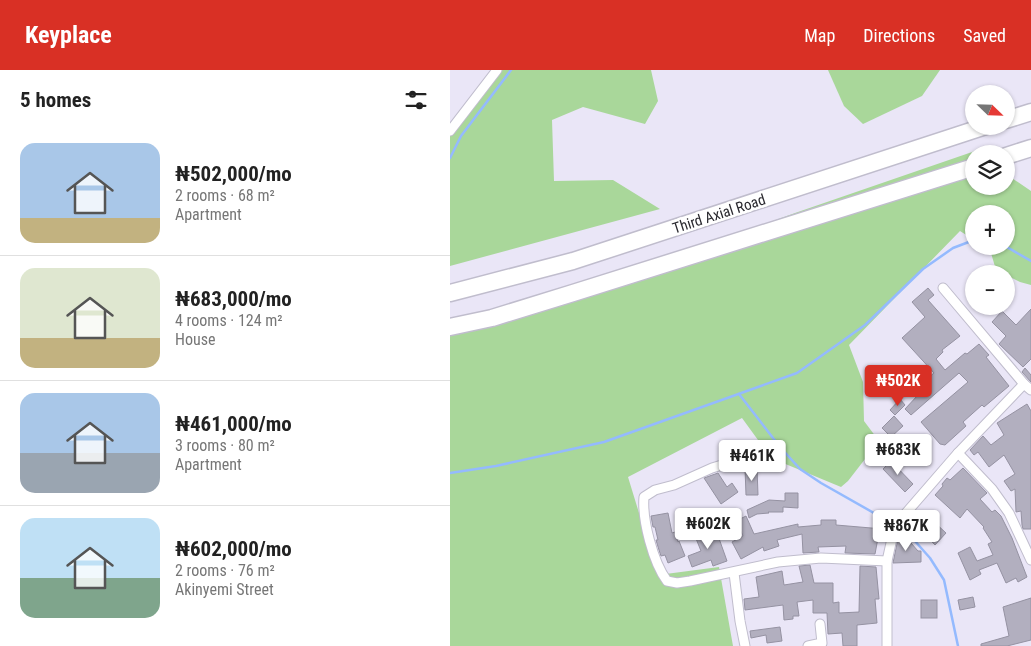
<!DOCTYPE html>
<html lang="en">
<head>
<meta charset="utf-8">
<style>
  body { margin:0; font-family:"Roboto Condensed",sans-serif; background:#f2f2f2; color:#222; height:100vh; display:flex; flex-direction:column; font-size:19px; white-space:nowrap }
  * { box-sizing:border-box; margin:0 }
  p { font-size:16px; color:#767676 }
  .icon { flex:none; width:28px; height:28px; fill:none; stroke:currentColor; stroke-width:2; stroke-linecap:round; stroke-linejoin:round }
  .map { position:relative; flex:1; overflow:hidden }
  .details { display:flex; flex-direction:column; background:#fff; width:450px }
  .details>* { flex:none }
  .needle { width:32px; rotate:113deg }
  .tools { position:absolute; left:515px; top:15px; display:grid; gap:10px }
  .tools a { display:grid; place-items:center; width:50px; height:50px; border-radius:50%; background:#fff; box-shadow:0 1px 4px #0004; font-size:25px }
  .price { position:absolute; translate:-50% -42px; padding:0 11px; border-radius:5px; background:#fff; color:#222; font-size:16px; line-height:32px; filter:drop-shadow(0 1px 2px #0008) }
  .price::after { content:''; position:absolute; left:50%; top:30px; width:15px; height:11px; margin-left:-8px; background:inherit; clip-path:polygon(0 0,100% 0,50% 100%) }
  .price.on { background:#d93025; color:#fff }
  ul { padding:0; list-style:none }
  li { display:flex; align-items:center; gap:15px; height:125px; padding:0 20px }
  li+li { border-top:1px solid #e0e0e0 }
  li span { display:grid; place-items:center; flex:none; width:140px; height:100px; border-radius:15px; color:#555 }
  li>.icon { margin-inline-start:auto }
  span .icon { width:60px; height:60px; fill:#fffc; stroke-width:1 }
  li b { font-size:21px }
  h2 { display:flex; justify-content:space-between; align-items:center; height:60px; padding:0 20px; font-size:21px }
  header { display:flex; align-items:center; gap:30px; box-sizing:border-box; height:70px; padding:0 25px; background:#d93025; color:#fff }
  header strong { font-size:24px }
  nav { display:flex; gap:28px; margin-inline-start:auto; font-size:18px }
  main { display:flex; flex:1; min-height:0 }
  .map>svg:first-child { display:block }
  .green { fill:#a9d79a }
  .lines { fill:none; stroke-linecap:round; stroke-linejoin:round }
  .stream { stroke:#94bafe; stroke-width:2.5 }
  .building { fill:#b2afbf; stroke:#9592a2 }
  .street-casing { stroke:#c0bdcd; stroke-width:11 }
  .highway-casing { stroke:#c0bdcd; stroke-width:19 }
  .street { stroke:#fff; stroke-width:9 }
  .highway { stroke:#fff; stroke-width:16 }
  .labels { text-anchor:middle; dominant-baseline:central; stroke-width:5; stroke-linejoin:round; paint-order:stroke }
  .street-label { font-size:15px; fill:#2a292f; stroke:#fff }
</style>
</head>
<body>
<header>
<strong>Keyplace</strong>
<nav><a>Map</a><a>Directions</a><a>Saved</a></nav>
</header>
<main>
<section class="details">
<h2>5 homes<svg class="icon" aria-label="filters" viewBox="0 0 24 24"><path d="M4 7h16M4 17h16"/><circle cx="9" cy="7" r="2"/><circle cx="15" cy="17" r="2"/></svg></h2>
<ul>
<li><span style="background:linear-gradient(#a9c7e8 75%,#c2b280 0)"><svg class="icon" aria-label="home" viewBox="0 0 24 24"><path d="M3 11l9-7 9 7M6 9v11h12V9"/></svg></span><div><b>₦502,000/mo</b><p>2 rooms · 68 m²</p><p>Apartment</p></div></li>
<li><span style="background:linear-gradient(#dfe7d0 70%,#c2b280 0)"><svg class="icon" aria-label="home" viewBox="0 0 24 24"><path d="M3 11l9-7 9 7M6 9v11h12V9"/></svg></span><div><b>₦683,000/mo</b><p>4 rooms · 124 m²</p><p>House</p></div></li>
<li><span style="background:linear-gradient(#a9c7e8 60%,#9aa5b1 0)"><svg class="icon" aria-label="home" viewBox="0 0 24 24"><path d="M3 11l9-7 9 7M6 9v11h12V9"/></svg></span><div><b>₦461,000/mo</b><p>3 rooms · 80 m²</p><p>Apartment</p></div></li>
<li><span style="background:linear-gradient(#bfe0f5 60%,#7fa58c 0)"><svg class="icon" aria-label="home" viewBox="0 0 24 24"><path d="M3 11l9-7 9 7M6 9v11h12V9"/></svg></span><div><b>₦602,000/mo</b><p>2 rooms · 76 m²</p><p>Akinyemi Street</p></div></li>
</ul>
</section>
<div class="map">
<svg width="581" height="576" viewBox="0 0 581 576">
  <rect width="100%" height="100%" fill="#eae6f7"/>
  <g class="green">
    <path d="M50 0H201L208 31 195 54 133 37 102 50 104 111 163 110 210 139 0 196V64Z"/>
    <path d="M378 0H490L472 26 413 54 394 36Z"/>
    <path d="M525 81 529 84H524V116H556V104L581 121V215L570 212 546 200 541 183 532 176H556V144H524V170L510 161 399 275 413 312 414 351 429 371 398 411 391 417 321 388 292 348 178 407 208 505 269 497 283 576H0V250L135 220 345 143Z"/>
  </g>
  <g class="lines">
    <g class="stream">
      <path d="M0 88 11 66 61 0"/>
      <path d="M555 176 581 191"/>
      <path d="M289 324 330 377 350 399 371 413 438 451 464 470 480 488 494 510 508 576"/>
      <path d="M0 403 46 396 154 372 347 303 415 255 473 199 503 178 524 170"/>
    </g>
  </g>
  <g class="building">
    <path d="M478 218 484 225 478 230 510 266 492 280 493 282 486 289 495 300 515 283 517 284 529 274 539 285 536 287 559 316 534 337 532 335 513 352 516 356 495 375 490 374 471 352 518 312 509 303 461 345 455 339 481 311 478 308 484 303 452 268 475 247 462 232Z"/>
    <path d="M581 239V289L573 297 549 274 556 266 542 252 552 241 566 255Z"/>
    <path d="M575 298 581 305V312L572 302Z"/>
    <path d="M450 329 455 335 445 345 440 340Z"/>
    <path d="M577 334 581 341V459H573L572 455 571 441 566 442 565 419 561 421 554 411 565 404 554 385 539 397 528 382 524 385 520 380 533 366 541 375 554 365 547 353Z"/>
    <path d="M444 346 453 356 441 367 432 358Z"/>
    <path d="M441 391 463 414 455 422 433 399Z"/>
    <path d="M295 398H307L308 425H296Z"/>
    <path d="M513 398 537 423 530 429 542 442 545 440 551 446 562 468 577 507 568 512 566 508 556 513 547 493 529 500 531 504 520 510 508 483 520 477 527 491 543 485 538 474 542 472 533 458 534 457 517 439 510 448 485 425 493 416 492 414 497 408 500 410Z"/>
    <path d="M268 403 277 417 282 413 288 422 271 434 254 408Z"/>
    <path d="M335 423H348V438L333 437V442H318L319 443 307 444 299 448 297 440 319 430 335 431Z"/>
    <path d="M218 443 222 463 225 462 228 472 229 471 235 486 218 493 215 485 211 486 209 480 206 470H208L205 457H203L201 446Z"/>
    <path d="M296 446 304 464 348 454V457L371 455V450H386V455L433 459 432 468H428L425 484 395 483 396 476 368 477 369 482 353 483 352 464 327 470 329 476 314 481 313 477 291 489 282 472 293 466 286 451Z"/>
    <path d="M483 451 496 463 485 475 474 463Z"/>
    <path d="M266 460 277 491 263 496 261 490 242 497 238 486 251 481 245 466Z"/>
    <path d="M449 464 454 465 468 481H471V492L443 493Z"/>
    <path d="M360 495 364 513H383V533L389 532V543L409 542 410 496 426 497 429 529H425L427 553 407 555V576H393L392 563 378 564 377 543H363V530L347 532 349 546H343V549L334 550 333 535 295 540 294 529 309 527 306 507 332 501 334 515 353 512 349 496Z"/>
    <path d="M523 527 525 537 510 540 508 530Z"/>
    <path d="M581 528V570L557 576H531V574L559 566 553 537Z"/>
    <rect x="471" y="530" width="16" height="18"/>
    <path d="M330 557 332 571 317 573 316 565 301 568 300 561Z"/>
  </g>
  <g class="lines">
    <g class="street-casing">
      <g id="street">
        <path d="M0 61 47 0"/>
        <path d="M493 218 574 314 581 320"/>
        <path d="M508 383 542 419 559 443 581 490"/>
        <path d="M298 387 262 398 224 415 205 420 194 427C192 450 203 492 217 511L227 513 240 511 328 492 371 488 437 491"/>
        <path d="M456 443 508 383 574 314"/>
        <path d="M284 503 290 551 295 576"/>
        <path d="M358 576 372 573 370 554"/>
        <path d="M437 576V491L443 464"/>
      </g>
    </g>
    <g class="highway-casing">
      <g id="highway">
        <path d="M556 50 581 42"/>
        <path d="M556 86 581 78"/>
        <path d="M0 223 123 191 536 56"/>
        <path d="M0 257 42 248 123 223 524 97"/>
      </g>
    </g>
    <use href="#street" class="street"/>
    <use href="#highway" class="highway"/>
  </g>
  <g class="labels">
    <g class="street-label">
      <text transform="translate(269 144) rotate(-18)">Third Axial Road</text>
    </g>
  </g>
</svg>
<div class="tools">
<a><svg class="needle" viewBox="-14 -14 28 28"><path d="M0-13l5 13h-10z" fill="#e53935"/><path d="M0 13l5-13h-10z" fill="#767676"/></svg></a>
<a><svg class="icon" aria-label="layers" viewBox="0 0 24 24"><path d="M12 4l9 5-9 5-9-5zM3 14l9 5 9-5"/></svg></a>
<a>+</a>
<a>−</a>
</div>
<b class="price on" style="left:448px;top:337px">₦502K</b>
<b class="price" style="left:448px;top:406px">₦683K</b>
<b class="price" style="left:302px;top:412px">₦461K</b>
<b class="price" style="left:258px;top:480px">₦602K</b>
<b class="price" style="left:456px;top:482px">₦867K</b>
</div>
</main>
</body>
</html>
